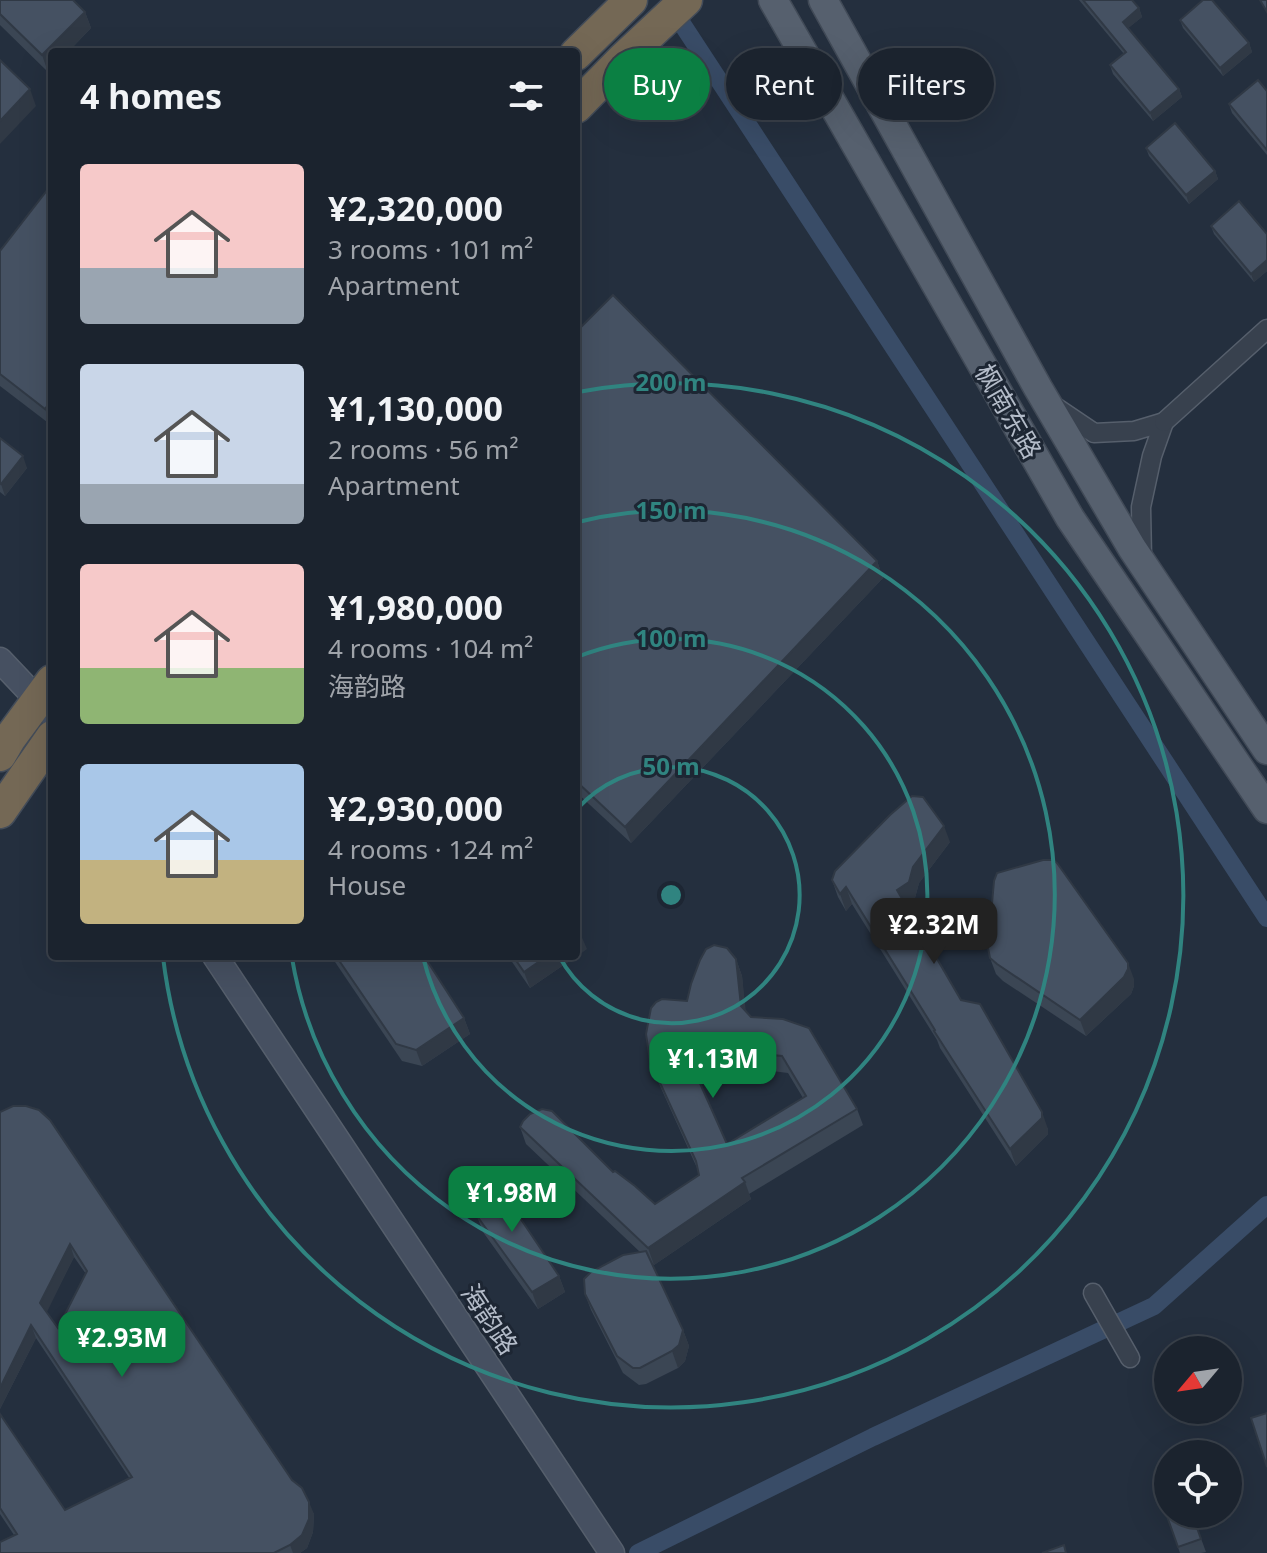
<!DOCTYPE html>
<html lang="en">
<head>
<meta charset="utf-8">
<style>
  body { margin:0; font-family:"Noto Sans","Noto Sans SC",sans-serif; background:#242b36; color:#f1f3f6; height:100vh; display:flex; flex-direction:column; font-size:30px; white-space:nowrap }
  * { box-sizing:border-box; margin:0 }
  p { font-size:26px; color:#a0a4aa }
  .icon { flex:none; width:44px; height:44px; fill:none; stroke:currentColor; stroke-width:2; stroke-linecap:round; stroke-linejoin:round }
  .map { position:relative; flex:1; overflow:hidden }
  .panel { position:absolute; left:48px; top:48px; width:532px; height:912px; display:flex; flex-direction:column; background:#1b232e; border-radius:8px; box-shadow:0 8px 32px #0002,0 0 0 2px #39404a }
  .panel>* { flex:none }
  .hud { position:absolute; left:604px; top:48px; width:542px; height:72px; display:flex; gap:16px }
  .needle { width:52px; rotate:241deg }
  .controls { position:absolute; left:1154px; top:1336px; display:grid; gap:16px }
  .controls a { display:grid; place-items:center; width:88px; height:88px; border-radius:50%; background:#1b232e; box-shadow:0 8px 32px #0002,0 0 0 2px #39404a; font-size:40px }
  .price { position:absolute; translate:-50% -68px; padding:0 18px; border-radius:16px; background:#0b8043; color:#fff; font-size:26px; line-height:52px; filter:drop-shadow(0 2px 4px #0008) }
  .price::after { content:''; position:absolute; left:50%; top:48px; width:24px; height:18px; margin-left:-12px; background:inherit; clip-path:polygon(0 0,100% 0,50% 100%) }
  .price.selected { background:#222; color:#fff }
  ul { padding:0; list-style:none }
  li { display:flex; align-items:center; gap:24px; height:200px; padding:0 32px }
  li span { display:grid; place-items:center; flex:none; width:224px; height:160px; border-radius:8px; color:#555 }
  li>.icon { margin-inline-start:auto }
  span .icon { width:96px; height:96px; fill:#fffc; stroke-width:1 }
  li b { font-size:34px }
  h2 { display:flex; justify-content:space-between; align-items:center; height:96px; padding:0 32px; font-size:34px }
  .tag { padding:0 28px; border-radius:36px; background:#1b232e; box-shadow:0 8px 32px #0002,0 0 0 2px #39404a; font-size:28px; line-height:72px }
  .tag.selected { background:#0b8043; color:#fff }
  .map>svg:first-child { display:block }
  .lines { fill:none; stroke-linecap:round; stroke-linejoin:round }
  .canal { stroke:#394c67; stroke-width:18 }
  .street-casing { stroke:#565f6c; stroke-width:21 }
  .secondary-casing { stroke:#565f6c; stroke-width:27 }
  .primary-casing { stroke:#414a57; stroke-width:31 }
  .highway-casing { stroke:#434c59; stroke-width:35 }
  .street { stroke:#38414e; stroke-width:18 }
  .secondary { stroke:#465061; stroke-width:24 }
  .primary { stroke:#56606e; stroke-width:28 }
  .highway { stroke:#746855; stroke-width:32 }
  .wall { fill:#3b4654; fill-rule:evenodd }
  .shaded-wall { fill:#303945 }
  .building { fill:#455162; stroke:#303945; stroke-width:2; fill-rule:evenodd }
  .ring { fill:none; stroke:#308480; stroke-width:4 }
  .labels { text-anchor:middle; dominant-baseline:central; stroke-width:6; stroke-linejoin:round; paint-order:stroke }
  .street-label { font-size:26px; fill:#b4bcc9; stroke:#1d2633 }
  .centre { fill:#308480; stroke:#1d2633; stroke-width:4 }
  .ring-label { font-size:24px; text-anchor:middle; font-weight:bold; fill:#308480; stroke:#1d2633; stroke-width:6; stroke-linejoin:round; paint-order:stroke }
</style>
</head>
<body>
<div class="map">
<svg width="1267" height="1553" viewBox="0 0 1267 1553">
  <rect width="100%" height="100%" fill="#242f3e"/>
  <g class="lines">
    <g class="canal">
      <path d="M671 7 1267 918"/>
      <path d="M638 1553 873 1437 1154 1306 1267 1205"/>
    </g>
    <g class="street-casing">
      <g id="street">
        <path d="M1051 404 1094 433 1134 431 1164 422 1152 456 1141 507 1142 558"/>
        <path d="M1164 422 1267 329"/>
        <path d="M1093 1293 1130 1358"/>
      </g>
    </g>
    <g class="secondary-casing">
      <g id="secondary">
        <path d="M0 660 52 715"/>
        <path d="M215 956 612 1553"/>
      </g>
    </g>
    <g class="primary-casing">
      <g id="primary">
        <path d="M773 0 1070 518 1267 809"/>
        <path d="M823 0 1038 388 1132 548 1267 750"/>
      </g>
    </g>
    <g class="highway-casing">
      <g id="highway">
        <path d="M576 54 631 0"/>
        <path d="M576 107 623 59 686 0"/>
        <path d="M0 755 10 738 52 681"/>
        <path d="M0 812 52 737"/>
      </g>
    </g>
    <use href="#street" class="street"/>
    <use href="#secondary" class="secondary"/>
    <use href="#primary" class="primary"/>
    <use href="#highway" class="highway"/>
  </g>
  <g class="wall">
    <path d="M0 0 85 12 91 28 68 52H52V68L48 72 0 25Z"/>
    <path d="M1079 0H1132L1139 8 1142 17 1128 28 1179 89 1182 97 1153 121 1113 74 1110 65 1124 54Z"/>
    <path d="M1180 20 1249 43 1252 52 1223 76 1183 28Z"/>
    <path d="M1267 91V155L1232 113 1229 104Z"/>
    <path d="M1146 148 1215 171 1218 179 1189 204 1149 156Z"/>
    <path d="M52 184V424L51 425 0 386V251Z"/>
    <path d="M1211 226 1267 234V271L1254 282 1214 234Z"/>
    <path d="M576 332 877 561 883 578 631 843 576 792Z"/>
    <path d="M0 438 27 468 5 496 0 492Z"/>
    <path d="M950 842 919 883 915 898 905 905 961 1000 1048 1129V1134L1016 1166 940 1048 937 1040 852 904 846 911 838 897 832 880Z"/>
    <path d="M587 949 530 988 508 956H576Z"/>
    <path d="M331 956H424L464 1018 470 1034 422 1066 402 1061Z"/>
    <path d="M990 958 1134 979V986L1131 994 1086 1036 1003 981 996 974Z"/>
    <path d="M736 959 742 976 745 1011 857 1109 863 1125 749 1194 751 1199 654 1265 651 1262 683 1330 689 1346 685 1361 678 1368 646 1384 639 1385 623 1373 591 1310 585 1294 640 1252 526 1144 520 1127 613 1172 655 1204 699 1175 697 1168 656 1077 650 1061 687 1001ZM686 1052 755 1066 756 1069 788 1073 803 1098 727 1144Z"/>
    <path d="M0 1112 314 1514 313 1532 307 1548 300 1553H0L14 1535 0 1514V1414L65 1510 130 1479 36 1338 0 1409ZM74 1257 86 1274 58 1328 46 1312Z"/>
    <path d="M509 1178 515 1195 516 1211 559 1276 565 1292 538 1309 483 1232 477 1216Z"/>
    <path d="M1154 1480 1192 1514 1206 1552 1201 1553H1180Z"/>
  </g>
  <g class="shaded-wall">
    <path d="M1139 8 1142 17 1126 30 1123 22Z"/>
    <path d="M85 12 91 28 68 52H52V68L48 72 42 55Z"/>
    <path d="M1249 43 1252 52 1223 76 1220 68Z"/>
    <path d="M30 89 36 106 0 144V121Z"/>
    <path d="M1179 89 1182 97 1153 121 1150 113Z"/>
    <path d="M1215 171 1218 179 1189 204 1186 195Z"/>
    <path d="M1267 260V271L1254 282 1251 274Z"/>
    <path d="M52 399V424L51 425 45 409Z"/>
    <path d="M23 456 27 468 5 496 1 484Z"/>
    <path d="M877 561 883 578 631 843 625 827Z"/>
    <path d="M944 826 950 842 919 883 915 898 903 907 897 890Z"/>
    <path d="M846 887 852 904 846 911 840 894Z"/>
    <path d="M580 933 587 949 530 988 524 972 547 956H576V936Z"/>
    <path d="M736 959 742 976 747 1022 741 1006Z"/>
    <path d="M1128 963 1134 979V986L1131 994 1086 1036 1080 1020Z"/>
    <path d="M464 1018 470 1034 422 1066 416 1050Z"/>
    <path d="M1042 1112 1048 1129V1134L1016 1166 1010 1149Z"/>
    <path d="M509 1178 515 1195 517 1220 510 1203Z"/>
    <path d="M745 1182 751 1199 654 1265 648 1248Z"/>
    <path d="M70 1244 74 1257 45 1316 40 1303Z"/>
    <path d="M559 1276 565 1292 538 1309 532 1292Z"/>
    <path d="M31 1325 36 1338 0 1409V1388Z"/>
    <path d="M683 1330 689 1346 685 1361 678 1368 672 1351Z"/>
    <path d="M309 1502 314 1514 313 1532 307 1548 300 1553H293L290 1545Z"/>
  </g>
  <g class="building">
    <path d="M0 0H73L85 12 42 55 0 14Z"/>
    <path d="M1083 0H1132L1139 8 1123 22 1179 89 1150 113 1110 65 1126 52Z"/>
    <path d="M1203 0H1212L1249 43 1220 68 1180 20Z"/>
    <path d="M1260 0H1267V12Z"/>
    <path d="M158 47 164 52H154Z"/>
    <path d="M0 60 30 89 0 121Z"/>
    <path d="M1258 80 1267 91V150L1229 104Z"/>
    <path d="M1175 123 1215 171 1186 195 1146 148Z"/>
    <path d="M52 184V399L45 409 0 374V251Z"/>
    <path d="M1239 201 1267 234V260L1251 274 1211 226Z"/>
    <path d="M613 295 877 561 625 827 576 781V332Z"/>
    <path d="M0 438 23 456 1 484 0 483Z"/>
    <path d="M912 796 923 797 944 826 913 867 909 882 897 890 961 1000 980 1004 1042 1112V1118L1010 1149 934 1031 935 1030 846 887 840 894 832 880 835 871 890 815Z"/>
    <path d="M1043 860H1052L1057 863 1128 963V969L1124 977 1080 1020 997 964 990 958 988 948 994 881 997 873Z"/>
    <path d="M576 926 580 933 576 936Z"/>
    <path d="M714 945 727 948 736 959 741 1006 751 1017 783 1019 809 1028 857 1109 742 1178 745 1182 648 1248 520 1127 523 1121 530 1114 542 1109 552 1111 613 1172 615 1171 635 1186 655 1204 699 1175 696 1161 650 1061 646 1034 651 1008 656 1002 662 999 687 1001 691 984 700 960 706 949ZM679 1036 750 1050V1053L782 1056 806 1096 727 1144Z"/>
    <path d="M336 956H424L464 1018 416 1050 396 1044Z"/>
    <path d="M513 956H547L524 972Z"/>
    <path d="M13 1106H26L39 1110 50 1120 292 1480 302 1488 309 1502V1519L302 1535 290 1545 274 1553H0V1542L17 1534 0 1508V1414L65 1510 132 1477 31 1325 0 1388V1112ZM70 1244 87 1271 58 1328 40 1303Z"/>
    <path d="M509 1178 510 1203 559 1276 532 1292 477 1216V1181Z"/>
    <path d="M646 1251 683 1330 679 1345 672 1351 640 1368H633L617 1356 585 1294 584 1279 591 1272 623 1255Z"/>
    <path d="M1267 1413V1467L1251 1418Z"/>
    <path d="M1168 1475V1514H1192L1201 1539 1178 1547 1154 1480Z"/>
    <path d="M1064 1545 1066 1553H1042Z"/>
  </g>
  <g class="ring">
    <path d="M577 809A128 128 0 1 1 559 956"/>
    <path d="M577 657A256 256 0 1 1 423 957"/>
    <path d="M578 522A384 384 0 1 1 292 958"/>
    <path d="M578 392A512 512 0 1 1 163 957"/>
  </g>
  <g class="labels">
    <g class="street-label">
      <text transform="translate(1009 411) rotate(60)">枫南东路</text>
      <text transform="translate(490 1319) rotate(56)">海韵路</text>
    </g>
  </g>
  <circle cx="671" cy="895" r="12" class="centre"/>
  <g class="ring-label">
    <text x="671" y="391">200 m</text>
    <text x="671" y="519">150 m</text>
    <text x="671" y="647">100 m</text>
    <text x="671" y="775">50 m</text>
  </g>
</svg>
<div class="controls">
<a><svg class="needle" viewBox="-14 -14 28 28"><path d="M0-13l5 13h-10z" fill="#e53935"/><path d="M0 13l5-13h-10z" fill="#a0a4aa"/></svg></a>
<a><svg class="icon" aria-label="locate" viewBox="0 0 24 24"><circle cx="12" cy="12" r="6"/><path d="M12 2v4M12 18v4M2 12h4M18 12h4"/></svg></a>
</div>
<b class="price selected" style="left:934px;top:966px">¥2.32M</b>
<b class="price" style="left:713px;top:1100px">¥1.13M</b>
<b class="price" style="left:512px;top:1234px">¥1.98M</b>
<b class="price" style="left:122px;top:1379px">¥2.93M</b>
<div class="hud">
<a class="tag selected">Buy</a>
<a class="tag">Rent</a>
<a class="tag">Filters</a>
</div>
<section class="panel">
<h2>4 homes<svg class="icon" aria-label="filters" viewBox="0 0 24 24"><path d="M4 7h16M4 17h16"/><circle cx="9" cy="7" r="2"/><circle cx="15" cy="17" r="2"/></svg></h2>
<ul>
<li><span style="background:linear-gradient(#f6c9c9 65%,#9aa5b1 0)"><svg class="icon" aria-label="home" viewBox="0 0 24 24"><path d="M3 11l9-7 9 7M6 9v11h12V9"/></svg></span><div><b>¥2,320,000</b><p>3 rooms · 101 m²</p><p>Apartment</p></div></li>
<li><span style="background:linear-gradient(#c9d6e8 75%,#9aa5b1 0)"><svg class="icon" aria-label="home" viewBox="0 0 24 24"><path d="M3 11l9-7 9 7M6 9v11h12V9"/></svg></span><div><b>¥1,130,000</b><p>2 rooms · 56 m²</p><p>Apartment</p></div></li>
<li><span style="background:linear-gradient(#f6c9c9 65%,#8fb573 0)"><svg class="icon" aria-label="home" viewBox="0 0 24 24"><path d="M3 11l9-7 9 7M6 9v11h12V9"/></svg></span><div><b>¥1,980,000</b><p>4 rooms · 104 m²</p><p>海韵路</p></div></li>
<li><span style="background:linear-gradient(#a9c7e8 60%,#c2b280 0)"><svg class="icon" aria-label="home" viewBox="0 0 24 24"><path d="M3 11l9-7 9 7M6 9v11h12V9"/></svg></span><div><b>¥2,930,000</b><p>4 rooms · 124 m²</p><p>House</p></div></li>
</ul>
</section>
</div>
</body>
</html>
